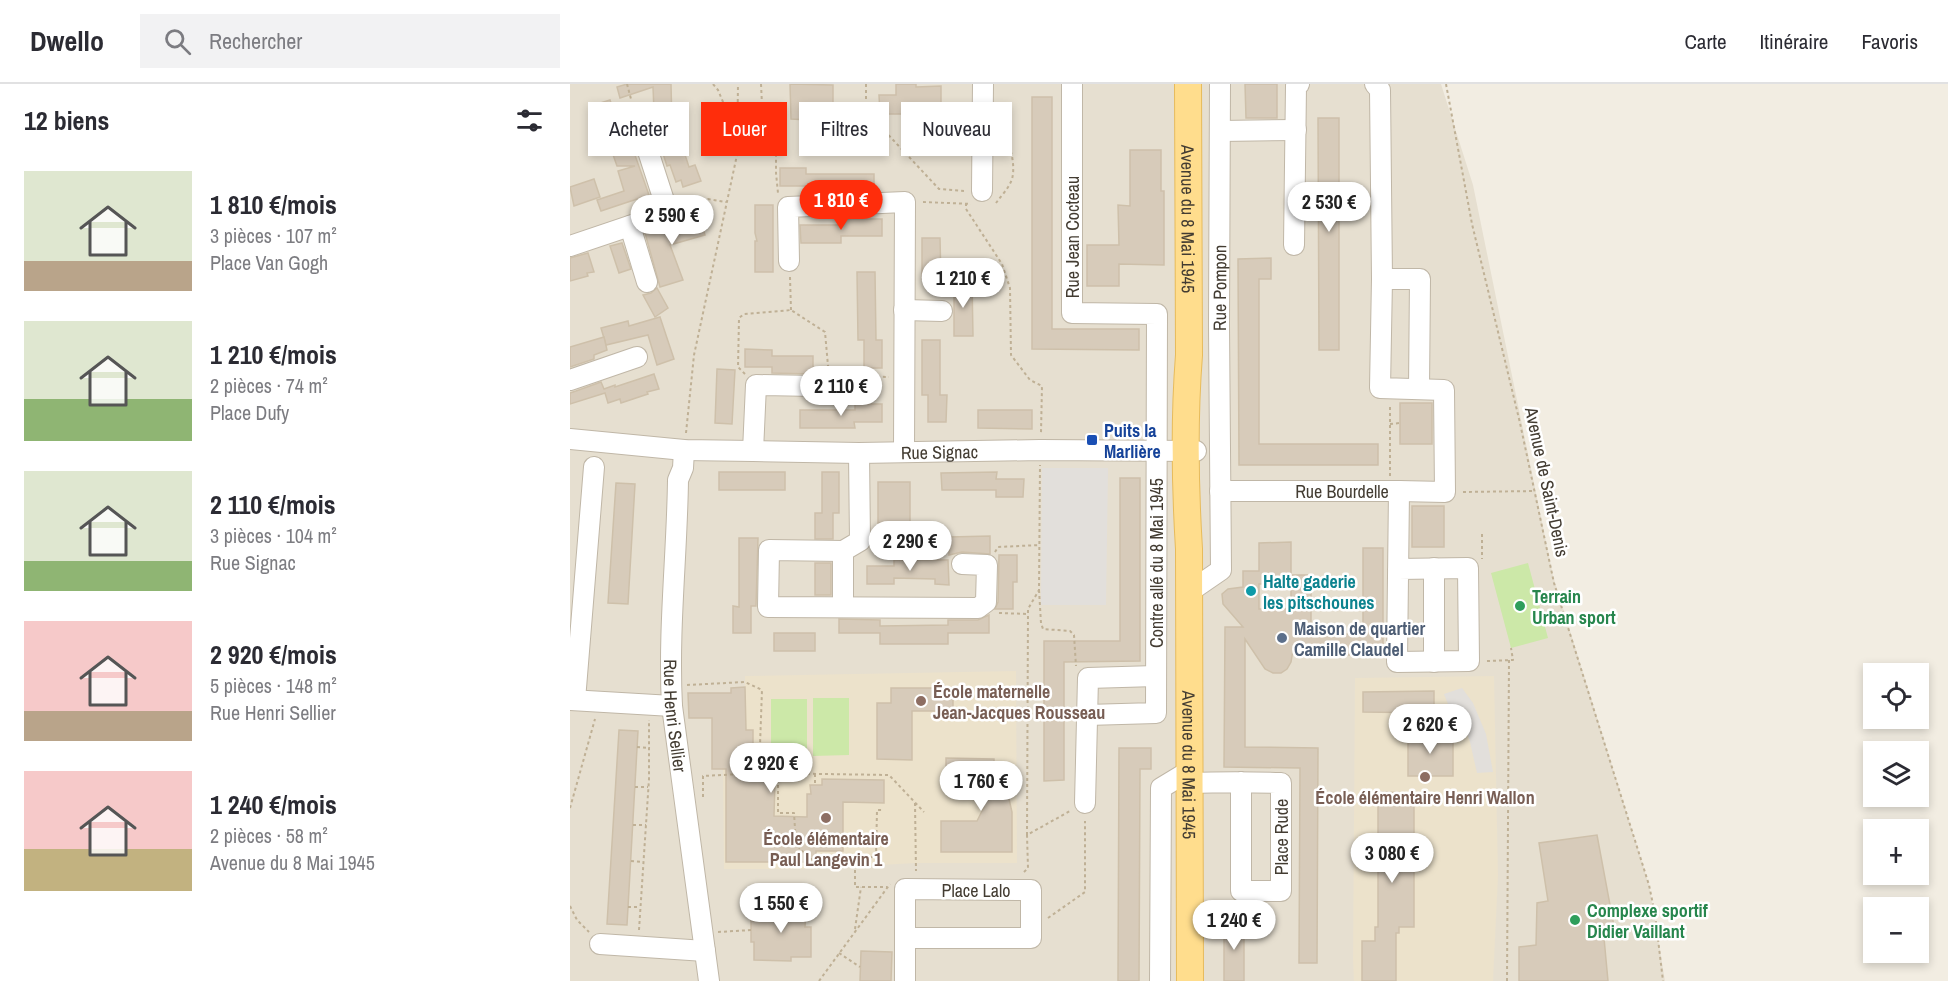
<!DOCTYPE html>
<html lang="fr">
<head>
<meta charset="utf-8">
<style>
  body { margin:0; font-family:"Archivo Narrow",sans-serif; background:#f2f2f3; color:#2b2b33; height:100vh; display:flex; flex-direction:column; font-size:22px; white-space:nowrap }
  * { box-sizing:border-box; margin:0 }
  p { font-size:20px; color:#7c7c81 }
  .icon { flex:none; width:33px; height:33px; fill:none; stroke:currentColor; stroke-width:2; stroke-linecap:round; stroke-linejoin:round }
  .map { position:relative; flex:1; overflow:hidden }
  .panel { display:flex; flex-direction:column; background:#fff; width:570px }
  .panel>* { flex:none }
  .hud { position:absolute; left:18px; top:18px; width:570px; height:54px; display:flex; gap:12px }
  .controls { position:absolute; left:1293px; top:579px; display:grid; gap:12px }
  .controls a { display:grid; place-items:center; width:66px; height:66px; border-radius:0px; background:#fff; box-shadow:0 3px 9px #0003; font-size:30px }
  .price { position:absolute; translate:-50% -51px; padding:0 14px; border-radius:21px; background:#fff; color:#222; font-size:20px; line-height:39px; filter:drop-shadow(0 2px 3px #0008) }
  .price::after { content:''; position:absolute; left:50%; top:36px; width:18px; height:14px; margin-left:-9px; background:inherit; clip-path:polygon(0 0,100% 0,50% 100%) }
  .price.active { background:#ff2d0b; color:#fff }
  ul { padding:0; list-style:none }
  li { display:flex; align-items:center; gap:18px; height:150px; padding:0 24px }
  li span { display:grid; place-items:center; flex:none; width:168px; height:120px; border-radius:0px; color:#555 }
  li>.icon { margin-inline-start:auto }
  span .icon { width:72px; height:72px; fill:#fffc; stroke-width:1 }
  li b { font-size:26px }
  h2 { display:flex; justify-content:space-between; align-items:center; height:72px; padding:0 24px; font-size:26px }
  .chip { padding:0 21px; border-radius:0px; background:#fff; box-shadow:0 3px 9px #0003; font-size:21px; line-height:54px }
  .chip.active { background:#ff2d0b; color:#fff }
  header { display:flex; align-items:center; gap:36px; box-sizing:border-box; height:84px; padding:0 30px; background:#fff; border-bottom:2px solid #e1e1e2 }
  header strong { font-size:28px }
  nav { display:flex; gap:33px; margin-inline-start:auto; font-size:21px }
  .search { width:420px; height:54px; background:#f2f2f3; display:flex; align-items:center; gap:15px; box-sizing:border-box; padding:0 21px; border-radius:0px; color:#7c7c81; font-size:22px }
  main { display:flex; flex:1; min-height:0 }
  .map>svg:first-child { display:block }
  .residential { fill:#e6dfd0 }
  .education { fill:#ece2cb }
  .green { fill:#cce8a8 }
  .parking { fill:#e2dfdb }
  .building { fill:#d7cbba; stroke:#cec0aa; stroke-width:1.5; fill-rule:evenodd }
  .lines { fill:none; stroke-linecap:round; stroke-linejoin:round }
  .minor-casing { stroke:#c0b7a7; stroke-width:22 }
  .major-casing { stroke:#e7bb5b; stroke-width:28 }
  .path { stroke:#bfb095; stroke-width:2; stroke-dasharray:3 3; stroke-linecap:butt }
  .minor { stroke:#fff; stroke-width:20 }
  .major { stroke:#ffdd8d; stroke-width:26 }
  .transit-dot { fill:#1a4fb4; stroke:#fff; stroke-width:2 }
  .culture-dot { fill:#0f9aa8; stroke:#fff; stroke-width:2 }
  .leisure-dot { fill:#2e9e5b; stroke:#fff; stroke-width:2 }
  .service-dot { fill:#5c6f8a; stroke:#fff; stroke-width:2 }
  .education-dot { fill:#8d6e63; stroke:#fff; stroke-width:2 }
  .labels { text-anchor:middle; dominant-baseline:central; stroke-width:5; stroke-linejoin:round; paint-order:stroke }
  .street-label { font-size:18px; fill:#433c32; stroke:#fff }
  .transit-label { font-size:18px; font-weight:bold; fill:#164399; stroke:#fff; text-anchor:start }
  .culture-label { font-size:18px; font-weight:bold; fill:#0d838f; stroke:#fff; text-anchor:start }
  .leisure-label { font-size:18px; font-weight:bold; fill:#27864d; stroke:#fff; text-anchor:start }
  .service-label { font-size:18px; font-weight:bold; fill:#4e5e75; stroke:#fff; text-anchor:start }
  .education-label { font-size:18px; font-weight:bold; fill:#785e54; stroke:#fff }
</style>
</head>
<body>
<header>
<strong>Dwello</strong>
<div class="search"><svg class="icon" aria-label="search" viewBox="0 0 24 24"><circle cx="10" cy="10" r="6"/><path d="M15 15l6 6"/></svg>Rechercher</div>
<nav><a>Carte</a><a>Itinéraire</a><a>Favoris</a></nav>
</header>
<main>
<section class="panel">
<h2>12 biens<svg class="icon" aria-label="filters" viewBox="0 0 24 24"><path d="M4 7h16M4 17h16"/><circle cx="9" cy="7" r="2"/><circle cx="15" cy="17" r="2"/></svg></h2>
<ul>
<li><span style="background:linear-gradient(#dfe7d0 75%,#b9a48a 0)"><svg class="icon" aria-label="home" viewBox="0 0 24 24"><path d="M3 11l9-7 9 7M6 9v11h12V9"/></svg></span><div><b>1 810 €/mois</b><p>3 pièces · 107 m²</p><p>Place Van Gogh</p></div></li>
<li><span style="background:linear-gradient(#dfe7d0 65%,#8fb573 0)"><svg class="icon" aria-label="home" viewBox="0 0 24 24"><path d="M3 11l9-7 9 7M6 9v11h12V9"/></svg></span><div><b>1 210 €/mois</b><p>2 pièces · 74 m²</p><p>Place Dufy</p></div></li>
<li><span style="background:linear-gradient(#dfe7d0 75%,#8fb573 0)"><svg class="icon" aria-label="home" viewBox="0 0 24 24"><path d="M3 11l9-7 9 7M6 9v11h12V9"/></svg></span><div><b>2 110 €/mois</b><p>3 pièces · 104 m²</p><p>Rue Signac</p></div></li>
<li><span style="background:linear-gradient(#f6c9c9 75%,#b9a48a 0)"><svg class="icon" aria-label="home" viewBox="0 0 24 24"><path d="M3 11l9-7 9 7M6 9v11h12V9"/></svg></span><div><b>2 920 €/mois</b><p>5 pièces · 148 m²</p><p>Rue Henri Sellier</p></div></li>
<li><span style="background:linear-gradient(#f6c9c9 65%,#c2b280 0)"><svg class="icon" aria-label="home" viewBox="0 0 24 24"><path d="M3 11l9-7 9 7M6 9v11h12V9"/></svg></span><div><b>1 240 €/mois</b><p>2 pièces · 58 m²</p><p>Avenue du 8 Mai 1945</p></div></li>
</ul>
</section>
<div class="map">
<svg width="1378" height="897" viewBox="0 0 1378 897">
  <rect width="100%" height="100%" fill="#f2ede2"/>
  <path class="residential" d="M0 0H871L903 101 983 492 1079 801 1095 897H0Z"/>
  <g class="education">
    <path d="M446 587 447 779H346L237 785H154L153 685H142V635L119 634 118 609H161V604L175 603V592Z"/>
    <path d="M924 592 928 792 923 897H784L783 876 785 594Z"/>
  </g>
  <g class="green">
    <path d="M958 479 978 554 941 564 921 489Z"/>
    <path d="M243 614H279V671L243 672Z"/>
    <path d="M201 615H237V672L201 673Z"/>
  </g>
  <g class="parking">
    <path d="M472 384H538L536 521H471Z"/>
    <path d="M892 604 903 619 916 650 923 688 907 689 900 658 894 641 878 620 874 610Z"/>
  </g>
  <g class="building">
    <path d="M57 0H101L102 41 105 40 119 83 125 81 131 97 113 103 111 96 106 98 100 81 97 82 87 51V46L90 45 88 28 84 27 83 3 50 14 47 3Z"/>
    <path d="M220 0 263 1V21H240L239 36 221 35Z"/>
    <path d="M326 0H346V3L371 2V22H357V45L337 46V30H310L309 11H326Z"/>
    <path d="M675 0H707V34H676Z"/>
    <path d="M462 13H482V245H569V266L462 265Z"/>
    <path d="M40 16 53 53 56 52 58 58 60 57 79 111 31 127 27 116 54 107 48 87 65 82H47L41 65 39 66 24 21Z"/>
    <path d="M748 34H769V266H749Z"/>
    <path d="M560 66H591V107H594V181L549 180V202H517V161H549L548 121 560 122Z"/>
    <path d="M210 84H236V90H304V107L237 108 236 102H210Z"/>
    <path d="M24 95 30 113 4 122 0 103Z"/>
    <path d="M185 121H203V188H185V157H187L185 149Z"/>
    <path d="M128 127 135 151 100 161 113 196 90 203 75 149 102 140 109 134Z"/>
    <path d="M271 135H312V152H271V159H231L230 141H271Z"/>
    <path d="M352 154H370L371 196 352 195Z"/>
    <path d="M52 159 61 185 49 189 40 162Z"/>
    <path d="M18 169 24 188 17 189 18 192 0 197V174Z"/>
    <path d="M701 174V195H689V360H808V381H669L668 175Z"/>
    <path d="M287 188H305L306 256H312V284H294V256H288Z"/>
    <path d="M384 198H402L403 252H384Z"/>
    <path d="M87 204 98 224 85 233 73 211 81 209Z"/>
    <path d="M90 233 104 275 87 281 78 251 36 261 31 244 58 237 59 242Z"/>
    <path d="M34 253 37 266 24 271V275L0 283V263Z"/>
    <path d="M352 256H370V311H377L376 338H358V311H352Z"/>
    <path d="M175 265 202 266V272H243V290L202 289V283H175Z"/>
    <path d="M147 285 165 286 162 340 145 339Z"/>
    <path d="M84 290 89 305 77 308 78 310 51 319 50 315 38 319 35 309 0 320V309L6 307 31 298 34 305 45 301V303Z"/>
    <rect x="830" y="319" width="32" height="41"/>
    <path d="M285 320H312V338H284L285 344H230V326H285Z"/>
    <path d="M408 326H462V345L408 344Z"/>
    <rect x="149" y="388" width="66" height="18"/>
    <path d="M252 388H269V429H263V455H245V429H252Z"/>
    <path d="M427 388 426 395H454L453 413H426V406H372L371 389Z"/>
    <path d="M550 394H570V577L494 578V696L474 697V557H550Z"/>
    <path d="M308 398H340V438L308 439Z"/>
    <path d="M46 399 65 400 58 520 38 519Z"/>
    <rect x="842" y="422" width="32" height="41"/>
    <path d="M420 452V470L392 468 379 471V453Z"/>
    <path d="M169 454H188L186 522H181V549H163V522L169 523Z"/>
    <path d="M721 458V499V491H741V550H793V464H813V571H750V566H723L721 578 717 585 711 589H703L695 585 675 555V663L748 664 747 879H729L730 684 654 683 655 543H673L653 520 652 510 658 505 673 503V487H689V459ZM721 499V525H689V500Z"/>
    <path d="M429 471H447V498H443V525H425L428 518Z"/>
    <path d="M324 476H378L379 501 365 500V495L324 494V500H297V482H324Z"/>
    <rect x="245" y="479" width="16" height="32"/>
    <path d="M419 531V549H378V560H310V549H269V535L310 536V542L378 541V536H408Z"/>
    <rect x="204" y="549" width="41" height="18"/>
    <path d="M175 603 176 646H183V696L205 697 204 732 237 733V710H241L240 701H252V695L314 696V719L273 718V767H246V778H156V685H142V634H119L118 609H161V604Z"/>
    <path d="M321 604H383V627H342V676L307 675V619H321Z"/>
    <path d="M864 607V629L793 628V608Z"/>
    <path d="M49 646 68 647 57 841 37 840Z"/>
    <rect x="838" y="651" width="45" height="41"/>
    <path d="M549 664H581V685H570L569 897H548Z"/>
    <path d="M376 674 424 675V692H429V698L436 697 441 703 439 708 441 711 439 715 442 728V768H371V737H407L414 723 412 718 415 708 410 694H381V688H376Z"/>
    <path d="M808 708 844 709V843H829V849H826V897H792V857H805V843H808Z"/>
    <path d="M1027 751 1046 853 1034 854 1038 897H949V863L966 861 967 819 978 817 969 759Z"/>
    <path d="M190 819H208V825H236L235 843H241V873H221V877L184 876V858H181V837H190Z"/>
    <path d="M654 836 674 837V897H654Z"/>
    <path d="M291 867 322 868 321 897H290Z"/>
  </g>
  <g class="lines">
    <g class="minor-casing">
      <g id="minor">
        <path d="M502 0V229L587 230 586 629 517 631"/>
        <path d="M805 0 810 6 812 195 810 304 874 306 875 408 829 407"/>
        <path d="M650 47 726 46"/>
        <path d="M412 107 413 0"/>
        <path d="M60 142 77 198"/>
        <path d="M724 161 726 2 729 0"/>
        <path d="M0 162 98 129 66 30"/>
        <path d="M219 177 218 123 335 118 334 367"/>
        <path d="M812 195H850L849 305"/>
        <path d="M334 226 372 227"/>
        <path d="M0 296 67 273"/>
        <path id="s1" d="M0 355 114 366 183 367 289 369 470 366 626 367"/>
        <path id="s2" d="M114 366 113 384 108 396C107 472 98 546 102 622L139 897"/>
        <path d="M183 367 186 301 245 302"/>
        <path id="s3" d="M650 407H829L827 578 899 577 898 484 828 485"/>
        <path d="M273 467 199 466 198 523 408 524 416 518 417 481 392 480"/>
        <path id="s4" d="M619 508 651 486 649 241 650 0"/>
        <path d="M273 522V467L290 457 289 369"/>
        <path d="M864 578V484"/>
        <path d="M0 616 102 622"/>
        <path d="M5 616 24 383"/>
        <path d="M619 699C650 698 681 698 711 699V807H671V698"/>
        <path d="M515 719 518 594 586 592"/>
        <path d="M335 854H461V806L335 805V897"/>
        <path d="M30 860 135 867"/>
        <path d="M590 897 591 704 619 687"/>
      </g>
    </g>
    <g class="major-casing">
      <g id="major">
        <path id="s5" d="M618 0 619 271C614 335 615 400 619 465L620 897"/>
      </g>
    </g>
    <g class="path">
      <path d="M57 0 61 15"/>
      <path d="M143 0 148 6 166 49"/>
      <path d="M191 0 193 41 206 47V89L208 109"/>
      <path d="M296 0V27L369 105 394 107"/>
      <path d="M876 0 902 140 950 339 984 499 1079 801 1085 830 1093 897"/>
      <path d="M353 118 401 120"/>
      <path d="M396 119V125L432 180 440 204 441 271 460 296 472 302 471 349"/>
      <path d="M426 119C431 112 439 104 442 95 446 81 440 56 430 46"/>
      <path d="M115 123 138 115 156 118"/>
      <path d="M220 193 221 226"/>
      <path d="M175 290 168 283 169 234 174 230 221 226 255 248 258 282 266 291 319 293"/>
      <path d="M820 340 830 339"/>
      <path d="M116 349 124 271 167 71 168 0"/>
      <path d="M820 392V322"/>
      <path d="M893 408 965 407"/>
      <path d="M912 450V475"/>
      <path d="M425 468 428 463 470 461"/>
      <path d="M469 506 471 539 473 545 500 547 504 551 506 582"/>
      <path d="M429 529 458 530"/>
      <path d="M917 577 943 576 941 564"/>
      <path d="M117 601 175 598 192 606 189 689 133 692V715"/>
      <path d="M67 663 80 664"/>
      <path d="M189 689 319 691 354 728"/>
      <path d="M208 689V729H224L226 760 239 775 306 773 307 726H314"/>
      <path d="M245 690V701"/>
      <path d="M65 703H78"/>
      <path d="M345 719 346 787"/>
      <path d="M0 724 25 635"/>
      <path d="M63 741H76"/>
      <path d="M457 751 458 525 469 506 470 381"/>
      <path d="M285 774V803H317"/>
      <path d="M61 777 73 778"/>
      <path d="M454 788 458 784 457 751 500 727"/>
      <path d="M0 822 7 836 19 848"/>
      <path d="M58 823H70"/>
      <path d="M478 834 515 808V737"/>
      <path d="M285 845 291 803"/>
      <path d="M69 846 79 695V636"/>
      <path d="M148 848 182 846"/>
      <path d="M269 869 290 883"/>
      <path d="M249 897 320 800"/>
      <path d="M937 897 939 576"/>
    </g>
    <use href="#minor" class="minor"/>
    <use href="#major" class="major"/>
  </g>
  <rect class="transit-dot" x="516" y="350" width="12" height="12" rx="3"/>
  <circle class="culture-dot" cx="681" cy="507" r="6"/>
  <g class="leisure-dot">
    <circle cx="950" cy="522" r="6"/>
    <circle cx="1005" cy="836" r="6"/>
  </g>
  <circle class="service-dot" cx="712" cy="554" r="6"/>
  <g class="education-dot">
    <circle cx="351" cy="617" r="6"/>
    <circle cx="855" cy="693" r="6"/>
    <circle cx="256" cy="734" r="6"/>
  </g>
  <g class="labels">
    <g class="street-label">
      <text stroke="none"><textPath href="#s5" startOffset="135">Avenue du 8 Mai 1945</textPath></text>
      <text transform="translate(502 153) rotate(-90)">Rue Jean Cocteau</text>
      <text stroke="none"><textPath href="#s4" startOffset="321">Rue Pompon</textPath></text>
      <text stroke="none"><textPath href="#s1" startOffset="370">Rue Signac</textPath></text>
      <text transform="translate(977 398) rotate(78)">Avenue de Saint-Denis</text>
      <text stroke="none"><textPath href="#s3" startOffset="122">Rue Bourdelle</textPath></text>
      <text transform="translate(586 479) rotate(-90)">Contre allé du 8 Mai 1945</text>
      <text stroke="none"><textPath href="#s2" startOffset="267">Rue Henri Sellier</textPath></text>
      <text stroke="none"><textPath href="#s5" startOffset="681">Avenue du 8 Mai 1945</textPath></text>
      <text transform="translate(711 753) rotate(-90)">Place Rude</text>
      <text x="406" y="806">Place Lalo</text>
    </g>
    <g class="transit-label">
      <text x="534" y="346">Puits la<tspan x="534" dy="21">Marlière</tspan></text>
    </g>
    <g class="culture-label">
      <text x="693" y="497">Halte gaderie<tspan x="693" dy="21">les pitschounes</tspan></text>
    </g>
    <g class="leisure-label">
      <text x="962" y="512">Terrain<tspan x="962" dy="21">Urban sport</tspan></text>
      <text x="1017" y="826">Complexe sportif<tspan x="1017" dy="21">Didier Vaillant</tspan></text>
    </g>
    <g class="service-label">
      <text x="724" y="544">Maison de quartier<tspan x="724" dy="21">Camille Claudel</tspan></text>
    </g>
    <g class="education-label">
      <text x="363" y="607" text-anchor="start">École maternelle<tspan x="363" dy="21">Jean-Jacques Rousseau</tspan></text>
      <text x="855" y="713">École élémentaire Henri Wallon</text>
      <text x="256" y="754">École élémentaire<tspan x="256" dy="21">Paul Langevin 1</tspan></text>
    </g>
  </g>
</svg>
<div class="controls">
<a><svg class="icon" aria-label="locate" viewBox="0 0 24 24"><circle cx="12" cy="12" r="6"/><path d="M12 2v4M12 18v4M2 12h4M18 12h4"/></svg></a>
<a><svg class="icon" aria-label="layers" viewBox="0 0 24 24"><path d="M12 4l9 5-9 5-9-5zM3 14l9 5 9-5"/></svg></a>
<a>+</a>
<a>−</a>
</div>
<b class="price active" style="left:271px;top:147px">1 810 €</b>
<b class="price" style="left:759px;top:149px">2 530 €</b>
<b class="price" style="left:102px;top:162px">2 590 €</b>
<b class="price" style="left:393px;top:225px">1 210 €</b>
<b class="price" style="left:271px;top:333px">2 110 €</b>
<b class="price" style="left:340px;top:488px">2 290 €</b>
<b class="price" style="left:860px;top:671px">2 620 €</b>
<b class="price" style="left:201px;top:710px">2 920 €</b>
<b class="price" style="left:411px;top:728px">1 760 €</b>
<b class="price" style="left:822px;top:800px">3 080 €</b>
<b class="price" style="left:211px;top:850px">1 550 €</b>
<b class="price" style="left:664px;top:867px">1 240 €</b>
<div class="hud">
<a class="chip">Acheter</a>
<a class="chip active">Louer</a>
<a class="chip">Filtres</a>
<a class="chip">Nouveau</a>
</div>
</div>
</main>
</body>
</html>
